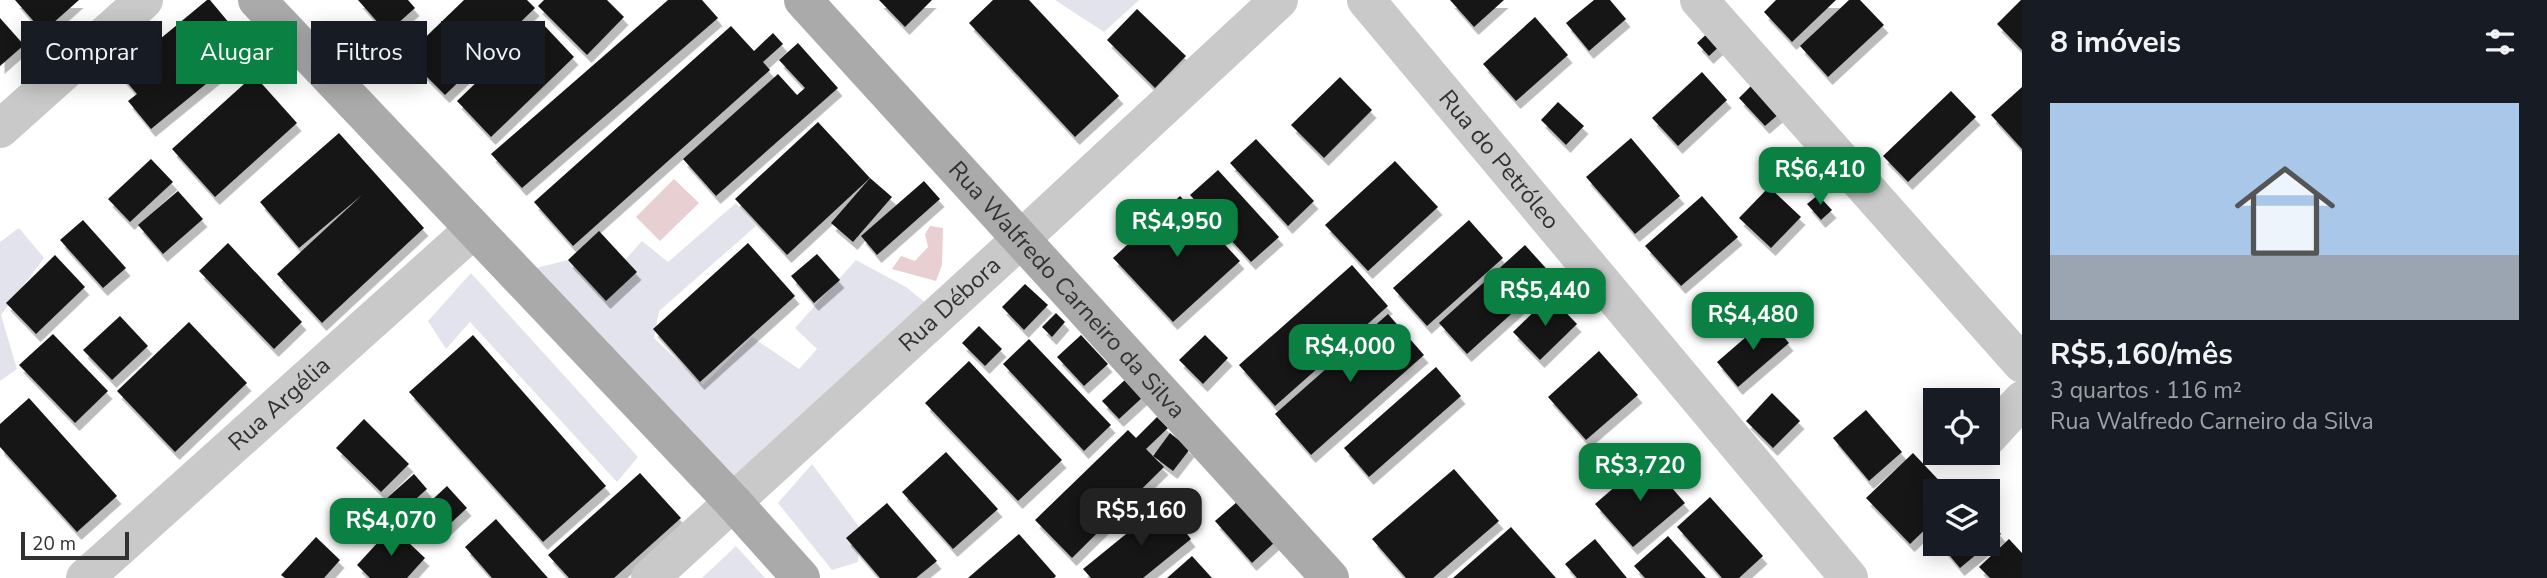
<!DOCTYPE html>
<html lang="pt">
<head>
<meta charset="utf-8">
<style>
  body { margin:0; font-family:"Nunito Sans",sans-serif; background:#242831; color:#f1f3f6; height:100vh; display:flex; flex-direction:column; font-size:26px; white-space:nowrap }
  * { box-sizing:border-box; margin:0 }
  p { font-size:23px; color:#9ea1a6 }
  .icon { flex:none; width:38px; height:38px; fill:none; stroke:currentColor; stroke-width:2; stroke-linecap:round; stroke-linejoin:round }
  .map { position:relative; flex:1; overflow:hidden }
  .drawer { display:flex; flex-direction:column; background:#171b24; width:525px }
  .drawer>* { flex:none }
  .top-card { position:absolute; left:21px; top:21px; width:665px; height:63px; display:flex; gap:14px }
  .controls { position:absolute; left:1923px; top:388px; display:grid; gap:14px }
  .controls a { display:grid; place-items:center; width:77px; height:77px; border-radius:0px; background:#171b24; box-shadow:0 4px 18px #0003; font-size:35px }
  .scale { position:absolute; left:21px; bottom:18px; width:108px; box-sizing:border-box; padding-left:7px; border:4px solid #323232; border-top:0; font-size:19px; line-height:24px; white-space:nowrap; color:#323232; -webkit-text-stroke:5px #fff; paint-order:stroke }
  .price { position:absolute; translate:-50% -60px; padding:0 16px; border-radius:14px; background:#0b8043; color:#fff; font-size:23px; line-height:46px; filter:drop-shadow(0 2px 4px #0008) }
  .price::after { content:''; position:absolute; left:50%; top:42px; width:21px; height:16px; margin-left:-10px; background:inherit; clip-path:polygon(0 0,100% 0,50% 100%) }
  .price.on { background:#222; color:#fff }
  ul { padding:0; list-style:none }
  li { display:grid; align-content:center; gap:14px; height:371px; padding:0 28px }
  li+li { border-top:2px solid #363941 }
  li span { display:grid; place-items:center; height:217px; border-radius:0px; color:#555 }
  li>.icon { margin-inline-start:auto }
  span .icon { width:126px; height:126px; fill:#fffc; stroke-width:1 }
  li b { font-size:30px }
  h2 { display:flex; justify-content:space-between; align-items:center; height:84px; padding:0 28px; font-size:30px }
  .pill { padding:0 24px; border-radius:0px; background:#171b24; box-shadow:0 4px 18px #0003; font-size:24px; line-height:63px }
  .pill.on { background:#0b8043; color:#fff }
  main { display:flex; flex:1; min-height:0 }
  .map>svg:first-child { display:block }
  .green { fill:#e3e3ed }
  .water { fill:#e8cfd2 }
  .building { fill:#191919; filter:url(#shadow) }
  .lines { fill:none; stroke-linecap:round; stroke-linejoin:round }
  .minor { stroke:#c9c9c9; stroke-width:38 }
  .major { stroke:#aaa; stroke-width:38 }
  .labels { text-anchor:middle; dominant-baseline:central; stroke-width:7; stroke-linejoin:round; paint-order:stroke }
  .street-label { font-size:24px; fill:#323232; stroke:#fff }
</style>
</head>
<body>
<main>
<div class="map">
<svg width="2022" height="578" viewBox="0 0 2022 578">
  <defs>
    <filter id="shadow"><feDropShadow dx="4.5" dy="8" stdDeviation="0" flood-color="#0004"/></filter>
  </defs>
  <rect width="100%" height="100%" fill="#fff"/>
  <g class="green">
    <path d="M1055 0H1139L1104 32Z"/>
    <path d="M736 203 756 226 659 311 654 338 703 385 752 337 799 369 817 349 795 328 856 260 906 287 932 308 737 483 536 268 568 260 606 301 636 272 624 261 642 241 668 262Z"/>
    <path d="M19 228 44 258 1 315 17 369 0 381V242Z"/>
    <path d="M471 273 638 457 617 482 470 322 446 349 428 321Z"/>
    <path d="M812 464 860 528 858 562 832 570 778 503Z"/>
    <path d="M736 546 765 578H702Z"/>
  </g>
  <g class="water">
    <path d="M674 179 699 203 660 241 636 217Z"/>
    <path d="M930 226 943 228 942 265 936 281 892 269 901 256 915 261 928 247 925 234Z"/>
  </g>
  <g class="building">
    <path d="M15 0H79L43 32Z"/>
    <path d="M207 0H210L250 48 151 129 128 101 137 94 119 73Z"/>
    <path d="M358 0H408L415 8 387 33Z"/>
    <path d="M464 0H527L535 8 445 95 406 56Z"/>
    <path d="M544 0H607L624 17 587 55 538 6Z"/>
    <path d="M668 0H702L718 18 522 188 491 154Z"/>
    <path d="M879 0H932L905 27Z"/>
    <path d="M993 0H1029L1119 96 1075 137 969 23Z"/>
    <path d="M1450 0H1504L1474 27Z"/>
    <path d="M1594 0H1610L1626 19 1589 51 1566 23Z"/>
    <path d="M1776 0H1836L1792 42 1764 12Z"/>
    <path d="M1849 0H1860L1884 25 1828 77 1800 46Z"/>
    <path d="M2021 0H2022V50L1997 24Z"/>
    <path d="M1137 9 1186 56 1155 88 1107 40Z"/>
    <path d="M1535 17 1568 55 1516 101 1483 64Z"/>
    <path d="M0 18 24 45 0 66Z"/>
    <path d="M540 21 574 57 491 137 457 101Z"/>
    <path d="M731 26 754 51 773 33 783 44 763 62 770 70 573 246 534 202Z"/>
    <path d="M1712 29 1724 42 1709 56 1697 43Z"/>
    <path d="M798 43 838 88 716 196 683 159 778 74 797 95 805 88 779 60Z"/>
    <path d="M1702 72 1727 100 1678 146 1652 118Z"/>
    <path d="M254 75 297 123 215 197 172 149Z"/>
    <path d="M1340 77 1372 110 1324 158 1291 125Z"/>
    <path d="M1754 83 1781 112 1765 126 1739 98Z"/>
    <path d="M2022 87V149L1991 115Z"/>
    <path d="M1951 91 1976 117 1908 182 1883 156Z"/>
    <path d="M1558 102 1584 126 1566 145 1541 120Z"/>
    <path d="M818 122 870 178 787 255 735 199Z"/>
    <path d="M339 133 424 228 322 323 277 274 362 195 299 248 260 202Z"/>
    <path d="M1631 138 1680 196 1635 234 1586 177Z"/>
    <path d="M1256 139 1314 201 1288 226 1230 163Z"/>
    <path d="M151 159 173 182 130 222 108 199Z"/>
    <path d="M1395 161 1438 207 1368 271 1325 225Z"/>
    <path d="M1218 170 1279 237 1251 262 1190 195Z"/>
    <path d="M870 178 892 197 853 242 831 223Z"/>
    <path d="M924 181 940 199 877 255 861 236Z"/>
    <path d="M1769 187 1801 217 1771 248 1739 218Z"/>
    <path d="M178 191 203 219 163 254 138 225Z"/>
    <path d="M1818 195 1832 210 1821 220 1807 204Z"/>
    <path d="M1180 196 1240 261 1173 322 1113 258Z"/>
    <path d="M1702 196 1738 237 1681 286 1645 246Z"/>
    <path d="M83 220 126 268 103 288 60 240Z"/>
    <path d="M1469 220 1503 258 1427 326 1393 288Z"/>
    <path d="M599 231 637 272 606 301 568 260Z"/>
    <path d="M228 243 302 322 274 349 199 271Z"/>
    <path d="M748 243 795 296 700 382 653 329Z"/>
    <path d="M1525 245 1553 276 1467 354 1439 323Z"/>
    <path d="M817 254 840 280 814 303 791 276Z"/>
    <path d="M55 255 85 287 36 334 6 303Z"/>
    <path d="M1352 265 1388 306 1275 406 1239 365Z"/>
    <path d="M1025 284 1048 305 1024 330 1002 307Z"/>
    <path d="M1550 296 1577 324 1540 360 1513 332Z"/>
    <path d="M1056 313 1065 322 1052 337 1042 327Z"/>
    <path d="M1388 314 1424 355 1311 455 1275 414Z"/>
    <path d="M120 316 148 346 112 380 83 350Z"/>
    <path d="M1768 318 1789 343 1738 387 1717 362Z"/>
    <path d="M189 322 247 383 175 452 117 391Z"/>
    <path d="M979 326 1002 349 985 366 962 343Z"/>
    <path d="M53 334 108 391 75 423 19 365Z"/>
    <path d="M473 335 606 486 543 542 409 392Z"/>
    <path d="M1081 335 1108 364 1084 386 1057 357Z"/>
    <path d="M1205 335 1228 358 1203 384 1179 360Z"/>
    <path d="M1029 339 1111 425 1084 451 1003 364Z"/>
    <path d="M1599 351 1638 395 1586 440 1548 397Z"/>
    <path d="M969 361 1062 460 1018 501 925 403Z"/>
    <path d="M1436 367 1461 396 1369 477 1344 448Z"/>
    <path d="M1127 378 1144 396 1119 419 1102 401Z"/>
    <path d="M1772 393 1800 421 1773 448 1746 421Z"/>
    <path d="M29 398 117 496 77 532 0 447V424Z"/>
    <path d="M1866 410 1902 452 1869 481 1833 438Z"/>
    <path d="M1157 417 1168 428 1146 449 1164 467 1072 558 1035 520 1128 430 1136 438Z"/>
    <path d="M364 419 409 464 381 492 336 448Z"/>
    <path d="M1170 433 1190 449 1173 471 1153 456Z"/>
    <path d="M946 452 998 509 953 549 902 492Z"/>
    <path d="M1913 453 1950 492H1936V519L1910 544 1866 498Z"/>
    <path d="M1647 459 1685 503 1633 547 1595 504Z"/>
    <path d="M1454 469 1499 521 1433 578H1406L1372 539Z"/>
    <path d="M640 473 681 518 614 578H569L548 555Z"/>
    <path d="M414 474 427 489 399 514 386 499Z"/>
    <path d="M447 486 467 508 438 535 418 513Z"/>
    <path d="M1710 497 1763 556 1739 578H1722L1677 527Z"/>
    <path d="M1238 501 1275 542 1252 563 1215 521Z"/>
    <path d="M887 503 937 561 916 578H880L846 538Z"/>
    <path d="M1163 504 1191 539 1143 578H1091L1083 569Z"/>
    <path d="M496 519 548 578H492L465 547Z"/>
    <path d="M1988 519 2001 534 1960 568 1940 544H1988Z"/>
    <path d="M392 527 425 558 407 578H370L357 565Z"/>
    <path d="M1511 527 1556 578H1453Z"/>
    <path d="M1019 534 1056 576 1054 578H968Z"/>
    <path d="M1668 536 1706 578H1645L1634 566Z"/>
    <path d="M316 537 340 560 324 578H285L281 575Z"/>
    <path d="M1595 539 1627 578H1577L1565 564Z"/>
    <path d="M2009 539 2022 553V578H1990L1979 567Z"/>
    <path d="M1192 556 1212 578H1167Z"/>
  </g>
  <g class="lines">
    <g class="minor">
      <path id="s1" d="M1366 0 1849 578"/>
      <path d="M1699 0 2022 364"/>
      <path d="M0 129 144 0"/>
      <path d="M1988 437 2022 400"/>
      <path id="s2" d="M85 578 474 229"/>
      <path id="s3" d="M650 578 1022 238 1279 0"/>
    </g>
    <g class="major">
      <path d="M257 0 732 501 801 578"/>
      <path id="s4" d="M803 0 1330 578"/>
    </g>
  </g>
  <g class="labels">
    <g class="street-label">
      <text stroke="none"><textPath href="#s1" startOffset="208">Rua do Petróleo</textPath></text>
      <text stroke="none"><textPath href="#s4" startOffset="392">Rua Walfredo Carneiro da Silva</textPath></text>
      <text stroke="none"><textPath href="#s3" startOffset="406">Rua Débora</textPath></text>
      <text stroke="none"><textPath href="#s2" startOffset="261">Rua Argélia</textPath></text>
    </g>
  </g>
</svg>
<div class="controls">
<a><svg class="icon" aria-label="locate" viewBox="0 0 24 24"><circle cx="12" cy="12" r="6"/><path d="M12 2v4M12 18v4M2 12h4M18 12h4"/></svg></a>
<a><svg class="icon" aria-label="layers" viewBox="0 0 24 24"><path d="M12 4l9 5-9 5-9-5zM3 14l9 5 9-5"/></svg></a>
</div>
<div class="scale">20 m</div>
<b class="price" style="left:1820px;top:207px">R$6,410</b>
<b class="price" style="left:1177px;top:259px">R$4,950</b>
<b class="price" style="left:1545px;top:328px">R$5,440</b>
<b class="price" style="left:1753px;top:352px">R$4,480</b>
<b class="price" style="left:1350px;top:384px">R$4,000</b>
<b class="price" style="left:1640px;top:503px">R$3,720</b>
<b class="price on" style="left:1141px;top:548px">R$5,160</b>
<b class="price" style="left:391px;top:558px">R$4,070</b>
<div class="top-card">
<a class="pill">Comprar</a>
<a class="pill on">Alugar</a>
<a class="pill">Filtros</a>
<a class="pill">Novo</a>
</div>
</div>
<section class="drawer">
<h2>8 imóveis<svg class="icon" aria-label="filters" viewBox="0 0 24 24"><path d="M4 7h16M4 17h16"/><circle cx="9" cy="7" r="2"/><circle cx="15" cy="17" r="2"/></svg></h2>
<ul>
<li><span style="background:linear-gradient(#a9c7e8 70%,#9aa5b1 0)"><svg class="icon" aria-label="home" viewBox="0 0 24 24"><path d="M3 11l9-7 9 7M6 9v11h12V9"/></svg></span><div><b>R$5,160/mês</b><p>3 quartos · 116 m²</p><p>Rua Walfredo Carneiro da Silva</p></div></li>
</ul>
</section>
</main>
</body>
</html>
